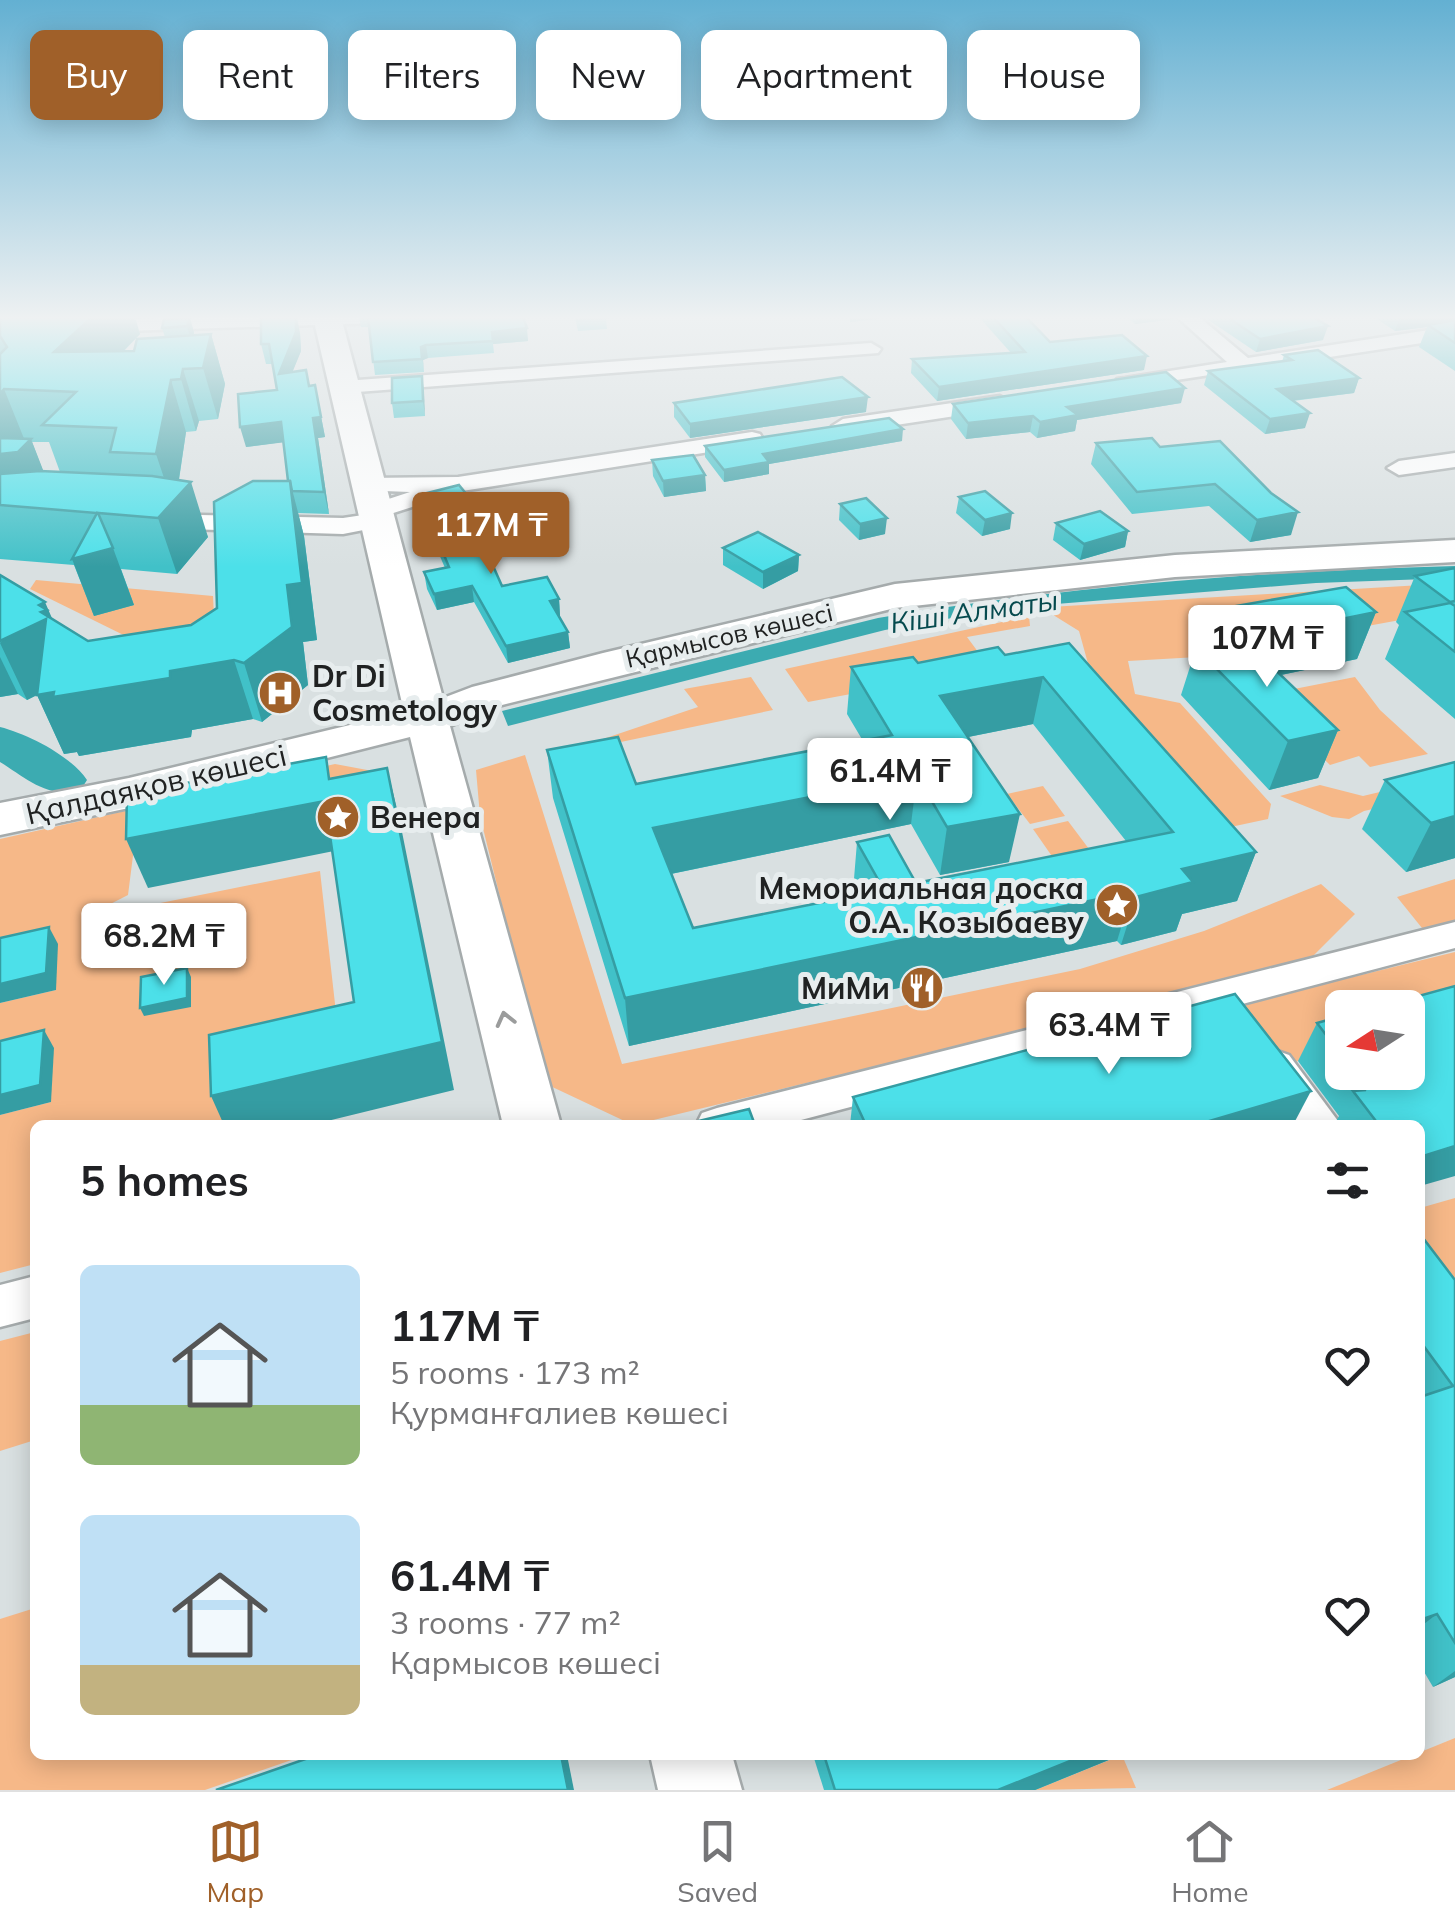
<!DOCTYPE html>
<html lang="en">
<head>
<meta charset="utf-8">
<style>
  body { margin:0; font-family:Mulish,sans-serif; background:#f2f2f2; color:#202124; height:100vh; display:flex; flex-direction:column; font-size:38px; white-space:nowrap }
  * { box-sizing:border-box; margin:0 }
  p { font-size:32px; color:#757577 }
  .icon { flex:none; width:55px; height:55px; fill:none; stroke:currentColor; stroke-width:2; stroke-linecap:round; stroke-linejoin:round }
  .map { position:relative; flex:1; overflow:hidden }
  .details { position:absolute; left:30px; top:1120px; width:1395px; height:640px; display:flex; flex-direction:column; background:#fff; border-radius:15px; box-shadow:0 5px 25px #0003 }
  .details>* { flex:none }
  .hud { position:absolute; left:30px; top:30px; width:1395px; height:90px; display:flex; gap:20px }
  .needle { width:65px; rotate:258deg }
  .tools { position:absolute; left:1325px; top:990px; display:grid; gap:20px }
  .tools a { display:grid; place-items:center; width:100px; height:100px; border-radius:15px; background:#fff; box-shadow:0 5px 25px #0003; font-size:50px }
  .price { position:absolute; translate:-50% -85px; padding:0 22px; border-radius:10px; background:#fff; color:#222; font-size:32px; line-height:65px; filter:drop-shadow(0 2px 5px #0008) }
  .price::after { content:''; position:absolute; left:50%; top:60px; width:30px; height:22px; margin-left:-15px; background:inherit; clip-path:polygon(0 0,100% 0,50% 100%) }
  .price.active { background:#a06029; color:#fff }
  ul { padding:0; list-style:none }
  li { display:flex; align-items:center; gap:30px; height:250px; padding:0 50px }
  li span { display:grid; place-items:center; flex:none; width:280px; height:200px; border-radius:15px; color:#555 }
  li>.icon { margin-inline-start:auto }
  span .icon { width:120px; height:120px; fill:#fffc; stroke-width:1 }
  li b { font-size:42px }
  h2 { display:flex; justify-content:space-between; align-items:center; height:120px; padding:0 50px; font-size:42px }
  .pill { padding:0 35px; border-radius:15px; background:#fff; box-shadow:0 5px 25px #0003; font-size:35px; line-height:90px }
  .pill.active { background:#a06029; color:#fff }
  .tab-bar { display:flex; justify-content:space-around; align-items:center; height:140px; border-top:2px solid #e0e0e0; background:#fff; font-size:28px; color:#757577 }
  .tab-bar a { display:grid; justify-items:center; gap:5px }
  .tab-bar .active { color:#a06029 }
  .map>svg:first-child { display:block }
  .green { fill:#f6b888 }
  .water { fill:#3cabb1 }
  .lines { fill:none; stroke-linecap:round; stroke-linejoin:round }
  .river { fill:#3cabb1; fill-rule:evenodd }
  .street-casing { stroke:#a5abac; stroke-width:5 }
  .secondary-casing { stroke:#a5abac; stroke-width:5 }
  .street { fill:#fff; fill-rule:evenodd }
  .secondary { fill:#fff; fill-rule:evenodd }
  .wall { fill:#41c1c8; fill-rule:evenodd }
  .shaded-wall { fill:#359da3 }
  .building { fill:#4ce0e9; stroke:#359da3; stroke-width:2.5; fill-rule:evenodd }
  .oneway { stroke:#9b9c9c }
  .labels { text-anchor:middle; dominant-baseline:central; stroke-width:10; stroke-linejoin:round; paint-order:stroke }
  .far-street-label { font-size:25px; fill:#202222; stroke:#e7edee }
  .far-water-label { font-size:28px; font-style:italic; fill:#064a4e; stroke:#e7edee }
  .poi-label { font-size:30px; font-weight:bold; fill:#202222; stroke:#e7edee; text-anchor:start }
  .street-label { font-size:30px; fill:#202222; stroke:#e7edee }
</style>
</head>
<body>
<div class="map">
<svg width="1455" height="1790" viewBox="0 0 1455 1790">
  <rect width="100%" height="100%" fill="#d9e0e1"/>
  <g class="green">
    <path d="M36 580 213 596 216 654 152 649 30 589Z"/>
    <path d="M1455 583V610L1198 657 1128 661 1135 694 1180 703 1271 804 1268 819 1207 832 1097 696 1079 631 1050 613 1033 608Z"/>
    <path d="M1029 616 1030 626 967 637 990 668 808 702 785 669Z"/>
    <path d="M751 677 773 710 616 743 603 739 698 707 684 689Z"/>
    <path d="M1355 677 1380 710 1428 754 1370 767 1359 756 1330 765 1271 707 1269 694Z"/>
    <path d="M525 755 622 1064 1080 969 1204 931 1321 884 1355 914 1312 957 1128 1005 633 1125 546 1084 480 816 476 770Z"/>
    <path d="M335 764 378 772 135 840 128 895 81 919 320 871 340 1048 229 1067 223 1125H35V1264L0 1273V1115L51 1102 0 1060V1003L56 990 0 957V839Z"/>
    <path d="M1455 774V791L1364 811 1349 819 1332 817 1280 796 1320 785 1363 796Z"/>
    <path d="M1043 786 1065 816 1030 824 1007 794Z"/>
    <path d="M1068 821 1092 853 1056 862 1033 829Z"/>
    <path d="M1455 879V925L1426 933 1397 897Z"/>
    <path d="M1455 952V1018L1408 1008H1342V1049L1291 1063 1280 1056 1242 1004Z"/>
    <path d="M1455 1198V1287L1420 1242V1208Z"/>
    <path d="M35 1332V1440L0 1451V1341Z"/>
    <path d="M35 1608V1755H306L205 1790H0V1619Z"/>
    <path d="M1455 1738V1790H1327Z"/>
    <path d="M1122 1755 1136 1788 1035 1790Z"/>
  </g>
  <path class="water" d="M1455 566V578L1316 583 1008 608 885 630 508 726 502 711 878 618C1068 586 1263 571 1455 566Z"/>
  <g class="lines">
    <path class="river" d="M0 727C28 734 71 756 87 780L80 791C48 799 26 778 0 762Z"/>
    <g class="street-casing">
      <g id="street">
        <path d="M197 317H388L378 323 0 335V323Z"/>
        <path d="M1177 317H1199L1248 358 1455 326V338L1117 389 1114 384 1117 379 1125 378 1227 362Z"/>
        <path d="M871 343 881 349 878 353 344 393 333 387 344 381Z"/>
        <path d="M1000 396 1011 403 1008 408 843 433 832 426 843 419Z"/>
        <path d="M752 432 760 434 763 439 760 444 462 491 384 516 387 521 384 526 343 534 157 528 145 521 157 514 343 518 363 515 364 507 410 492 358 490 354 485 358 480 366 478 458 477Z"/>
        <path d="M1455 453V467L1399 475 1387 468 1399 461Z"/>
        <path d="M1455 922V948L782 1125H696L702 1113 717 1108Z"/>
        <path d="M1275 1050 1289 1055 1341 1125H1296L1255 1066 1261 1055Z"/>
        <path d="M35 1276V1318L0 1327V1285Z"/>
      </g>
    </g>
    <g class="secondary-casing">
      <g id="secondary">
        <path d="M313 317H341L443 698 472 687 603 653 895 584 1175 555 1455 540V562L1175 577 895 608 502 705 450 726 561 1125H503L410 737 129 808 0 835V803L129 778 404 712Z"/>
        <path d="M650 1755H732L742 1790H658Z"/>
      </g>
    </g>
    <use href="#street" class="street"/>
    <use href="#secondary" class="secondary"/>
  </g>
  <g class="wall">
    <path d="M0 317 140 334 124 351H134L165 337 162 328 190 318 194 333 193 335 211 334 225 384 218 419 199 421 196 431 186 432 179 480 208 537 177 574 121 569 134 605 94 616 74 565 0 559ZM32 442H49L60 472 43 471Z"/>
    <path d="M359 317H523L528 341 493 344 494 353 428 358 423 360 424 372 375 375 369 327H361Z"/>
    <path d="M575 317H622L606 319 607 329 578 331Z"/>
    <path d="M979 317H1026L1050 342 1144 370 937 401 911 373 912 359 1011 353Z"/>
    <path d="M1127 317H1175L1174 319 1135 324Z"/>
    <path d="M1204 317H1313L1323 340 1256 352Z"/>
    <path d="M1374 317H1455V371L1419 347 1427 327 1395 331Z"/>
    <path d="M300 333 301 351 292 372 310 386 315 385 325 437 318 438 329 514 298 513 304 536 317 640 303 642 308 685 262 722 253 719 192 730 191 737 79 756 77 752 64 754 37 695 27 700 18 694 0 697V575L53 620 88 641 191 625 217 608 288 481 283 442 246 447 277 390 272 364H266L261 344Z"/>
    <path d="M1284 355 1359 378 1354 393 1293 401 1305 428 1265 434 1204 385 1208 371 1282 362Z"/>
    <path d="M422 376 425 416 394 418 392 403Z"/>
    <path d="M674 403 866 412 690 438 674 417Z"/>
    <path d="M1181 403 1077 420 1075 431 1037 438 1030 432 966 439 951 419 953 404Z"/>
    <path d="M902 441 769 464V474L724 482 705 457V446Z"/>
    <path d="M1096 443 1160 447 1291 535 1250 542 1209 506 1132 514 1091 464Z"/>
    <path d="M652 460 705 475 706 491 664 497 653 476Z"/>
    <path d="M427 493 488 534 480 536 502 586 559 599 560 616H559L568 632 570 648 508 663 474 602 437 610 427 589 424 572 445 568 439 554 437 538 450 535 430 509Z"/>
    <path d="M959 497 1010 529 982 536 956 513Z"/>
    <path d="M840 504 885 534 859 540 839 520Z"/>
    <path d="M1056 523 1128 531 1125 547 1080 560 1053 540Z"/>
    <path d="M723 548 799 555 798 571 763 589 723 565Z"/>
    <path d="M1455 568V719L1385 659 1399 625 1396 622 1415 576Z"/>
    <path d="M1213 610 1376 612 1357 659 1281 675 1338 730 1318 778 1269 790 1181 695 1196 648 1202 646Z"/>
    <path d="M1069 643 1256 852 1237 901 1182 914 1176 931 1121 945 1117 941 629 1046 553 798 547 750 636 784 863 741 847 714 851 667 918 663 1005 655ZM1033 724 1126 841 916 883 857 842 853 891 855 896 693 928 671 874 911 824 940 875 1009 862 968 737Z"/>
    <path d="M1455 762V858L1406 872 1362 829 1385 780Z"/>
    <path d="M1342 1016V1072H1408L1420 1125H1334L1339 1116 1298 1061 1317 1023Z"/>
    <path d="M853 1097 1293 1125H850Z"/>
    <path d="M1420 1234 1455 1280V1677L1433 1687 1420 1665Z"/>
    <path d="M813 1755H1121L1035 1790H824Z"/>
  </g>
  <g class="shaded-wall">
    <path d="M92 317H135L140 334 78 397 54 352Z"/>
    <path d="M297 317 300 333 301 351 284 393 279 374Z"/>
    <path d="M850 317H879L878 319 850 322Z"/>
    <path d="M1136 317H1175L1174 319 1135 324Z"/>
    <path d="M1400 317H1455V323L1428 325 1427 327 1395 331Z"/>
    <path d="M190 318 194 333 191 341 187 326Z"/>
    <path d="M1328 326 1323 340 1256 352 1260 339Z"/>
    <path d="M527 328 528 341 493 344 492 332Z"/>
    <path d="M211 334 225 384 218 419 203 368Z"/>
    <path d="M426 345 428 358 423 360 424 372 421 347Z"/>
    <path d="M1147 356 1144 370 937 401 939 387Z"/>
    <path d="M183 369 199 421 196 431 181 379Z"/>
    <path d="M422 376 424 391 425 416 423 401Z"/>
    <path d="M1359 378 1354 393 1272 403 1277 389Z"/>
    <path d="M171 380 186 432 176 498 191 482 208 537 177 574 158 518 172 502 156 454Z"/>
    <path d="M315 385 325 437 318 438 329 514 324 492 313 418Z"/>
    <path d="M1185 388 1181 403 1077 420 1075 431 1037 438 1040 422 1067 407Z"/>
    <path d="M4 389 25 441 31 439 52 493 0 505V394Z"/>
    <path d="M868 397 866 412 690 438V424Z"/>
    <path d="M1310 413 1305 428 1265 434 1270 419Z"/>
    <path d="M1033 416 1030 432 966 439 968 423Z"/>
    <path d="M281 422 286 442 246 447 240 427Z"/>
    <path d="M903 429 902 441 769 464V474L724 482V470L763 454Z"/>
    <path d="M705 475 706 491 664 497 663 481Z"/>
    <path d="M290 481 304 536 317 640 303 642 308 685 262 722 244 663 287 585Z"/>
    <path d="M1298 512 1291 535 1250 542 1257 520Z"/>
    <path d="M1012 513 1010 529 982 536 985 520Z"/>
    <path d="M486 518 488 534 475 537 473 521Z"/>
    <path d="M887 518 885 534 859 540 860 524Z"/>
    <path d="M1128 531 1125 547 1080 560 1084 544Z"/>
    <path d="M113 548 134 605 94 616 72 559Z"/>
    <path d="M799 555 798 571 763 589V572Z"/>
    <path d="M472 586 474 602 437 610 434 594Z"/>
    <path d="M559 599 560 616 552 617 550 601Z"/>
    <path d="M45 602 70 660 170 671 234 660 253 719 192 730 191 737 79 756 77 752 64 754 37 695 27 700 0 643 39 605Z"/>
    <path d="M1376 612 1357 659 1233 685 1243 639Z"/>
    <path d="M568 632 570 648 508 663 506 646Z"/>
    <path d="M0 657 18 694 0 697Z"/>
    <path d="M1043 677 1033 724 933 744 940 696Z"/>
    <path d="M1338 730 1318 778 1269 790 1288 741Z"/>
    <path d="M387 768 399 817 454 1090 311 1125H224L211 1096 442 1042Z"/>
    <path d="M917 776 911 824 656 877 653 828Z"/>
    <path d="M325 801 339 850 148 888 126 839Z"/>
    <path d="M1020 814 1009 862 940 875 947 827Z"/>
    <path d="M1455 816V858L1406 872 1431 823Z"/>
    <path d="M1256 852 1237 901 1182 914 1176 931 1121 945 1136 897 1182 869Z"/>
    <path d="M1132 892 1117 941 629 1046 625 998Z"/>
    <path d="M49 927 58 944 56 990 0 1003V984Z"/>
    <path d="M187 968 191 977V1007L144 1016 140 1008Z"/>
    <path d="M44 1030 54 1048 51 1102 0 1115V1095Z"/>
    <path d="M1311 1091 1293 1125H1196Z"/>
    <path d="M1455 1146V1176L1420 1186V1157Z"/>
    <path d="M1437 1614 1420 1627V1620Z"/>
    <path d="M1455 1671V1677L1433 1687Z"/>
    <path d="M561 1755H567L574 1790H568Z"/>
    <path d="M1085 1755H1121L1035 1790H998Z"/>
  </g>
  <g class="building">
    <path d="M0 317H92L54 352 134 351 137 339 211 334 203 368 183 369 181 379 171 380 156 454 110 452 116 428 42 425 76 392 4 389 0 394V354L7 347 0 336Z"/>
    <path d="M261 317H296V332L279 374 306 370 309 386 315 385 321 417 313 418 324 492 292 491 290 481H288L281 422 240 427 238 394 277 390 269 344H261Z"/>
    <path d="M368 317H523L527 328 492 332 493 341 426 345 421 347 422 359 373 362Z"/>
    <path d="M576 317H606V318L577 320Z"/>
    <path d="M993 317H1026L1050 342 1122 335 1147 356 939 387 912 359 1025 352Z"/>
    <path d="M1227 317H1313L1328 326 1260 339Z"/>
    <path d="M190 318 187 326 162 328 164 319Z"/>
    <path d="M1455 320V343L1428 325Z"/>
    <path d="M1318 350 1359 378 1277 389 1310 413 1270 419 1208 371 1292 360 1284 355Z"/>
    <path d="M1166 372 1185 388 1067 407 1078 415 1040 422 1033 416 968 423 953 404Z"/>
    <path d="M422 376 423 401 392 403V378Z"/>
    <path d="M842 377 868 397 690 424 674 403Z"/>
    <path d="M889 418 903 429 763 454 769 462 724 470 705 446Z"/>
    <path d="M0 438 31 439 18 452 0 454Z"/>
    <path d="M1152 438 1160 447 1220 441 1271 493 1298 512 1257 520 1215 484 1137 492 1096 443Z"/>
    <path d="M693 455 705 475 663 481 652 460Z"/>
    <path d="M40 471 152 476 191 482 158 518 98 513 113 548 72 559 97 513 0 505V474Z"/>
    <path d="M253 481H290L302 583 287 585 292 627 244 663 234 660 170 671V678L53 697 54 692 37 695 46 619 0 641V575L45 602 39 605 47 610 41 612 88 641 191 625 217 608 214 502Z"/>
    <path d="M459 485 486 518 473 521 502 586 547 577 559 599 550 601 568 632 506 646 472 586 434 594 424 572 449 567 437 538 459 534 427 493Z"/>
    <path d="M985 491 1012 513 985 520 959 497Z"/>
    <path d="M866 498 887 518 860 524 840 504Z"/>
    <path d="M1100 511 1128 531 1084 544 1056 523Z"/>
    <path d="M758 532 799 555 763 572 723 548Z"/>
    <path d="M1455 568V601L1450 602 1415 576Z"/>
    <path d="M1346 587 1376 612 1243 639 1213 610Z"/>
    <path d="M1450 603 1455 606V652L1405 612Z"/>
    <path d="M1242 638 1338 730 1288 741 1196 648Z"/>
    <path d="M1069 643 1256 852 1182 869 1193 882 1136 897 1132 892 625 998 547 750 618 737 636 784 892 735 851 667 913 657 918 663 998 647 1005 655ZM1043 677 1173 832 916 883 889 835 857 842 884 890 693 928 653 828 917 776 947 827 1020 814 940 696Z"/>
    <path d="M326 757 329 779 387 768 442 1042 211 1096 209 1035 354 1002 325 801 126 839 127 794Z"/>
    <path d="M1455 762V816L1431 823 1385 780Z"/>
    <path d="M49 927 46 973 0 984V938Z"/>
    <path d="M187 968V998L140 1008 141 977Z"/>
    <path d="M1455 986V1146L1420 1157V1125H1379L1353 1091 1365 1090 1366 1085 1356 1072H1408V1008H1375Z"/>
    <path d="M1235 994 1311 1091 1196 1125H866L853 1097Z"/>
    <path d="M1342 1016V1056L1317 1023Z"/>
    <path d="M44 1030 40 1085 0 1095V1041Z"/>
    <path d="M749 1109 755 1125H682Z"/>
    <path d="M1420 1234 1455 1280V1643L1437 1614 1420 1620V1397L1453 1386 1420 1341Z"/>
    <path d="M317 1755H561L568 1790H216Z"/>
    <path d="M824 1755H1085L998 1790H835Z"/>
  </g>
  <defs><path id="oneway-chevron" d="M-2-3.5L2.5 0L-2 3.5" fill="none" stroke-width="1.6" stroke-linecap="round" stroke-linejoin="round" transform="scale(2.5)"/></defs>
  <use class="oneway" href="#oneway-chevron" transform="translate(505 1019) rotate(-104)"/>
  <linearGradient id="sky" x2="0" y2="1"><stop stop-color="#63b0d2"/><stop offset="0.56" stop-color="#eef1f2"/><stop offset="1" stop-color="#eef1f2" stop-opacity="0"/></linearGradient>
  <rect width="1455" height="567" fill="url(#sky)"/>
  <defs>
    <g id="hospital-disc" transform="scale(2.25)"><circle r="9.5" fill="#a06029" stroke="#e7edee"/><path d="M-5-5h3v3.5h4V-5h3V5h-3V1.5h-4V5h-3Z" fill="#fff"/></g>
    <g id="sight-disc" transform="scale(2.25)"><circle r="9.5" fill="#a06029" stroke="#e7edee"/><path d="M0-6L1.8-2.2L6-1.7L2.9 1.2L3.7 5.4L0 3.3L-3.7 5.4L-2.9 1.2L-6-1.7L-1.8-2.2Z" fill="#fff"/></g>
    <g id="restaurant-disc" transform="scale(2.25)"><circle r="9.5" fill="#a06029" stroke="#e7edee"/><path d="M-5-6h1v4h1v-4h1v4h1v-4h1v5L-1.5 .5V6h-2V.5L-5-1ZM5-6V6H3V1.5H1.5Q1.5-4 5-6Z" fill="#fff"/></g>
  </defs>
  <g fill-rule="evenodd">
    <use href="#hospital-disc" x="280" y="693"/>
    <use href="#sight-disc" x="338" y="817"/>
    <use href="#sight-disc" x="1117" y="905"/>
    <use href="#restaurant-disc" x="922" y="988"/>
  </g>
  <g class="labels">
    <g class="far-street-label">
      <text transform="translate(729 635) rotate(-13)">Қармысов көшесі</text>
    </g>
    <g class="far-water-label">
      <text transform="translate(974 611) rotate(-8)">Кіші Алматы</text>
    </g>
    <g class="poi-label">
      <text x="312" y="676">Dr Di<tspan x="312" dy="34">Cosmetology</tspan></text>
      <text x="370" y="817">Венера</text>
      <text x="1084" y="888" text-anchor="end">Мемориальная доска<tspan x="1084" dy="34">О.А. Козыбаеву</tspan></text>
      <text x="890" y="988" text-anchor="end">МиМи</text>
    </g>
    <g class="street-label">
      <text transform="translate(156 784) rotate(-13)">Қалдаяқов көшесі</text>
    </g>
  </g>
</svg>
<div class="tools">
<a><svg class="needle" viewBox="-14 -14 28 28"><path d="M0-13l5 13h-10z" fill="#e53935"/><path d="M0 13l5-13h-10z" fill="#757577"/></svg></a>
</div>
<b class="price active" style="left:491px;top:577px">117M ₸</b>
<b class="price" style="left:1267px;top:690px">107M ₸</b>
<b class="price" style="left:890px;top:823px">61.4M ₸</b>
<b class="price" style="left:164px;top:988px">68.2M ₸</b>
<b class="price" style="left:1109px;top:1077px">63.4M ₸</b>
<div class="hud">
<a class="pill active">Buy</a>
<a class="pill">Rent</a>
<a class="pill">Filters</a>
<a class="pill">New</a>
<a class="pill">Apartment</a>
<a class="pill">House</a>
</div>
<section class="details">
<h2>5 homes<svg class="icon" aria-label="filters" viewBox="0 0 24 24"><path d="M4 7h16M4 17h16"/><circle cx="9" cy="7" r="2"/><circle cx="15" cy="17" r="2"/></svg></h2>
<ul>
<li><span style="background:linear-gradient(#bfe0f5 70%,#8fb573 0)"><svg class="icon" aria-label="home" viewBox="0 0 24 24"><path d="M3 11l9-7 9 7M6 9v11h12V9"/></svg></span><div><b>117M ₸</b><p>5 rooms · 173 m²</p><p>Қурманғалиев көшесі</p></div><svg class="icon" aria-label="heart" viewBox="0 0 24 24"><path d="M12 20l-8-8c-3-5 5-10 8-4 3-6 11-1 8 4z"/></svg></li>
<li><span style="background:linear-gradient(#bfe0f5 75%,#c2b280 0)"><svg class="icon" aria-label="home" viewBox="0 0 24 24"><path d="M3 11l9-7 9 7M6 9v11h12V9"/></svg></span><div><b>61.4M ₸</b><p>3 rooms · 77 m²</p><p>Қармысов көшесі</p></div><svg class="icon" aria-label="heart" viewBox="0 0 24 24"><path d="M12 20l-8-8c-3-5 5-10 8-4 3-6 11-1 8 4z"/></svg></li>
</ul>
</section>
</div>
<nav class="tab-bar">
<a class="active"><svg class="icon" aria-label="map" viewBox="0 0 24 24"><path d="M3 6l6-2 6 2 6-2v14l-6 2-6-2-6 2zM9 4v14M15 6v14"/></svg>Map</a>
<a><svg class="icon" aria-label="saved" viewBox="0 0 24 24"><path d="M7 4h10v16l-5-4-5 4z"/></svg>Saved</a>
<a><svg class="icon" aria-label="home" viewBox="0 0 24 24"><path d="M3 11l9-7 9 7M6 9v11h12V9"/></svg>Home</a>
</nav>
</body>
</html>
